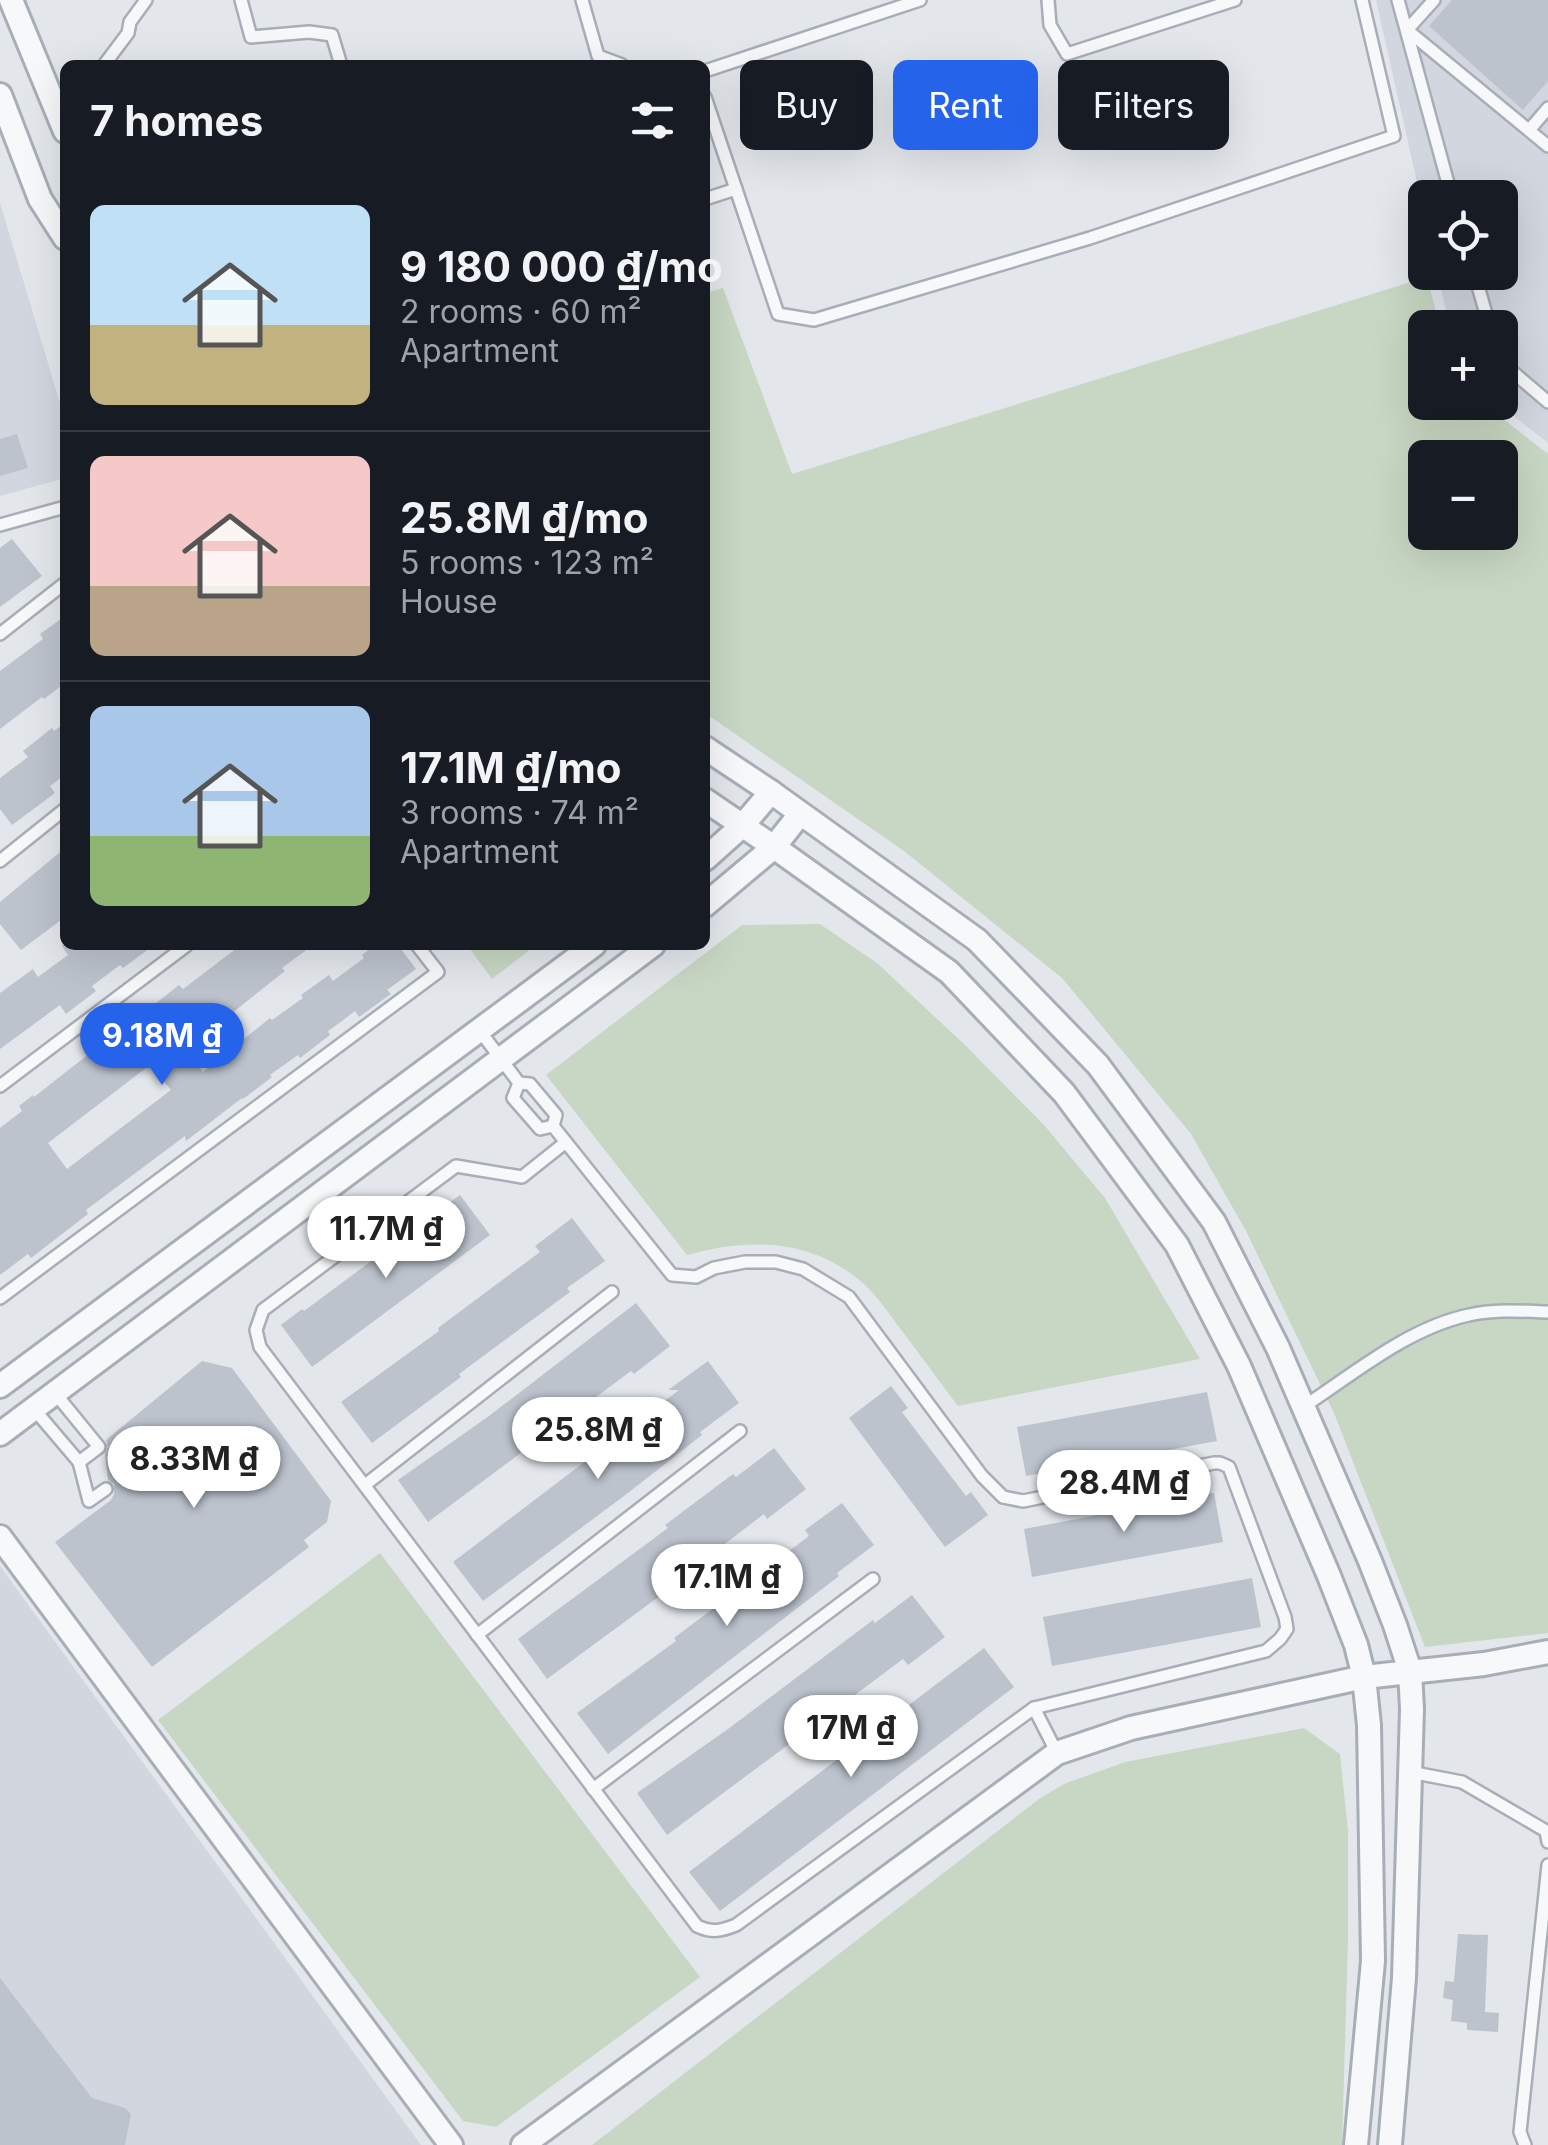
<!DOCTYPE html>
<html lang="en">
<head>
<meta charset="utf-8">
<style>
  body { margin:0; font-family:Inter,sans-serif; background:#20242c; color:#f1f3f6; height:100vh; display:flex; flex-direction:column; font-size:38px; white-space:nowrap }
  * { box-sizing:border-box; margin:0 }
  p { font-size:32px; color:#9ea1a6 }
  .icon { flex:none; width:55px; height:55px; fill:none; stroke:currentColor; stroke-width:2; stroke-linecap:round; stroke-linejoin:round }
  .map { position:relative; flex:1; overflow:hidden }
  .side { position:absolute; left:60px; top:60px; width:650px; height:890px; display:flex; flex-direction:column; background:#171b24; border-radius:15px; box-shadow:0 10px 40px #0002 }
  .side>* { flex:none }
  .guide { position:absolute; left:740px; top:60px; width:658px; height:90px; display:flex; gap:20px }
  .tools { position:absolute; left:1408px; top:180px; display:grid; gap:20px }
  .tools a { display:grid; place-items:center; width:110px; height:110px; border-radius:15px; background:#171b24; box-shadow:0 10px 40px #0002; font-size:50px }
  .price { position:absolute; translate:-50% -85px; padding:0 22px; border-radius:35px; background:#fff; color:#222; font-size:32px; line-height:65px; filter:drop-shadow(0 2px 5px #0008) }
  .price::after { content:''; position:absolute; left:50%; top:60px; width:30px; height:22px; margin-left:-15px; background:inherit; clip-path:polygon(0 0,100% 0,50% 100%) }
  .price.on { background:#2563eb; color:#fff }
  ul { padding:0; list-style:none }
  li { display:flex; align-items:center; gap:30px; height:250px; padding:0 30px }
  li+li { border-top:2px solid #363941 }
  li span { display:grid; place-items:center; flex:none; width:280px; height:200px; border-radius:15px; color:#555 }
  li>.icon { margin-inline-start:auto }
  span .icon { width:120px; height:120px; fill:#fffc; stroke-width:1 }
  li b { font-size:42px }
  h2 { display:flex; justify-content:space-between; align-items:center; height:120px; padding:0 30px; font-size:42px }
  .tag { padding:0 35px; border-radius:15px; background:#171b24; box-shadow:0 10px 40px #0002; font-size:35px; line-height:90px }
  .tag.on { background:#2563eb; color:#fff }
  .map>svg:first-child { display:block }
  .built { fill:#d1d6df }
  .green { fill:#c8d7c3; fill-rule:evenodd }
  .building { fill:#bcc3cd; fill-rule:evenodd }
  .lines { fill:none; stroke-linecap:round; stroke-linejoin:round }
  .service-casing { stroke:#a7aeb7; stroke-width:16 }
  .minor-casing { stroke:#a7aeb7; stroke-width:28 }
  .service { stroke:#f6f8fa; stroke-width:11 }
  .minor { stroke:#f6f8fa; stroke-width:22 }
</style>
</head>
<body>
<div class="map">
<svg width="1548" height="2145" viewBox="0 0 1548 2145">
  <rect width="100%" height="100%" fill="#e3e7ec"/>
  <g class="built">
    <path d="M1376 0H1548V443L1497 403 1500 402V328L1450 327 1437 273 1500 272V198H1425V218Z"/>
    <path d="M0 203 65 420V478L0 496Z"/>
    <path d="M0 1566 421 2145H0Z"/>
  </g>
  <g class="green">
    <path d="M1427 277 1440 327 1425 328V402L1483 403 1548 454V1633L1425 1647 1334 1413 1246 1231 1191 1134 1062 978 904 851 705 713V293L723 288 792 474ZM1425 458H1500V532H1425Z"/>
    <path d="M820 924 877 963 964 1044 1044 1125 1105 1198 1200 1359 958 1406C939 1381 921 1356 902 1331 890 1315 878 1297 863 1283 810 1238 750 1238 687 1255L546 1075 742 925Z"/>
    <path d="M467 945H536L492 979Z"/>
    <path d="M380 1553 700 1977 496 2127 463 2121 158 1720Z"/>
    <path d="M1304 1728 1340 1754 1348 1831V1941L1342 2145H592L1039 1799 1064 1784 1125 1762Z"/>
  </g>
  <g class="building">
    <path d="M1452 0H1548V81L1523 110 1429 26Z"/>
    <path d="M17 434 28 468 0 476V439Z"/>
    <path d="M12 539 42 576 0 607V548Z"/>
    <path d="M65 616V683L44 699 42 697 0 729V671L43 639 40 634Z"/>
    <path d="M65 723V775L50 786 55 793 12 825 0 809V778L28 757 23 751 52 728 54 731Z"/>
    <path d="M65 848V917L21 950 0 924V902Z"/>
    <path d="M61 945H154L123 968 120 965 92 986 96 991 66 1014 60 1005 0 1049V993L33 969 38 977 68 955Z"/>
    <path d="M241 945H313L282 968 285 971 227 1017 225 1015 212 1026 210 1023 181 1045 203 1072 270 1018 272 1020 303 998 301 995 329 975 333 981 364 958 362 955 375 945H398L416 969 387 990 391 994 359 1017 355 1011 342 1021 328 1031 330 1035 300 1058 298 1055 270 1075 272 1077 243 1099 242 1098 186 1141 185 1136 86 1210 88 1214 31 1258 28 1254 0 1275V1128L22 1111 19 1106 33 1095 34 1097 122 1028 127 1035 155 1013 151 1007 179 985 183 989ZM150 1065 171 1090 67 1169 48 1143Z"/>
    <path d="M460 1195 490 1235 312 1367 281 1325 302 1309 304 1311Z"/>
    <path d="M572 1218 605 1261 567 1288 570 1292 459 1374 461 1377 372 1443 341 1402 439 1331 438 1328 540 1252 535 1246Z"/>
    <path d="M636 1303 670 1346 634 1374 631 1371 428 1522 398 1480 489 1416Z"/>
    <path d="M202 1361 232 1368 331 1501 327 1522 304 1540 309 1547 152 1667 55 1542 111 1500 114 1494V1484L108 1480 105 1454 108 1447 106 1440Z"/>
    <path d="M708 1361 739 1403 700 1432 702 1435 628 1493 483 1601 453 1562 679 1390H668Z"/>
    <path d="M891 1386 908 1408 902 1412 914 1428 966 1496 971 1492 988 1515 945 1547 849 1418Z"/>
    <path d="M1207 1392 1217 1441 1026 1476 1017 1427Z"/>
    <path d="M774 1448 806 1489 767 1519 764 1514 689 1571 691 1573 547 1679 518 1639 668 1528 665 1525 733 1474 736 1477Z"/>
    <path d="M1214 1493 1223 1542 1032 1577 1024 1529Z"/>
    <path d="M842 1503 874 1545 837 1573 839 1576 608 1754 577 1713 676 1641 674 1638 809 1536 805 1530Z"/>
    <path d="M1252 1578 1261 1627 1052 1666 1043 1617Z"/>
    <path d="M912 1595 945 1637 908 1665 903 1659 667 1835 637 1793 728 1729 873 1620 875 1623Z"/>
    <path d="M984 1648 1014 1687 720 1911 689 1872Z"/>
    <path d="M1458 1934 1488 1935 1485 2012 1499 2013 1498 2032 1467 2030V2023L1451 2021 1453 2000 1443 1998 1445 1981 1454 1982Z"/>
    <path d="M0 1978 92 2098 125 2108 131 2114 125 2145H0Z"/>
  </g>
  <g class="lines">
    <g class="service-casing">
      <g id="service">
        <path d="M241 0 251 37 309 32 332 35 341 65"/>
        <path d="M582 0 598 56 622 65"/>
        <path d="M1048 0 1050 25 1067 54 1235 0"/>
        <path d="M1398 0 1452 198"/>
        <path d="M1434 0 1407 30 1548 146"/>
        <path d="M104 65 128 33 130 22 146 0"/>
        <path d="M705 71 920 0"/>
        <path d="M705 97 778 314 814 320 1090 238 1394 136 1362 0"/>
        <path d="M1530 129 1548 108"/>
        <path d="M705 199 736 189"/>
        <path d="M1474 272 1490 328"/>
        <path d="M1500 361 1548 402"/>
        <path d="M0 525 65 507"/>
        <path d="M0 634 65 583"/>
        <path d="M0 861 65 809"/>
        <path d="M480 1031 519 1083 530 1084 556 1115 553 1126 672 1275 696 1277 714 1268 745 1262H776L803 1269 849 1297 982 1476 1003 1497 1023 1501 1214 1463H1220L1229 1467 1285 1617 1287 1629 1280 1639 1266 1651 1034 1708 736 1925C721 1931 712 1933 697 1926L260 1347 256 1330 263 1310 456 1166 522 1177 566 1142"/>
        <path d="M519 1083 513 1098 540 1129 553 1126"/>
        <path d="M0 1086 187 945"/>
        <path d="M0 1298 438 972 417 945"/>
        <path d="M55 1393 99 1447 79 1462 89 1501 106 1489"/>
        <path d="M1303 1407C1355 1373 1408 1328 1469 1315 1494 1309 1522 1311 1548 1312"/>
        <path d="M34 1409 79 1462"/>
        <path d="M365 1485 612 1292"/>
        <path d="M477 1635 740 1431"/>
        <path d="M1034 1708 1057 1753"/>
        <path d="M1410 1772 1462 1782 1546 1831 1548 1842"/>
        <path d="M593 1789 873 1579"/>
        <path d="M1525 2145 1520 2132 1548 1865"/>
      </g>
    </g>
    <g class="minor-casing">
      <g id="minor">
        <path d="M11 0 65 131"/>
        <path d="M0 95 40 199 65 238"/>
        <path d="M705 748 771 792 977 940 1098 1065 1214 1222 1278 1348 1370 1561 1395 1625 1410 1671 1412 1709 1404 1978 1390 2145"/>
        <path d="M705 800 774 847 949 972 1064 1093 1177 1245 1239 1366 1329 1576 1356 1645 1364 1677 1369 1725 1373 1961 1356 2145"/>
        <path d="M705 859 743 825 771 792"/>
        <path d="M705 905 774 847 800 814"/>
        <path d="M0 1386 594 945"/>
        <path d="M0 1434 653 945"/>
        <path d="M0 1537 451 2145"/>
        <path d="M523 2145 1057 1753 1131 1728 1364 1677 1484 1664 1548 1652"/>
      </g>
    </g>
    <use href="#service" class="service"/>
    <use href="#minor" class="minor"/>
  </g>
</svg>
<div class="tools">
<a><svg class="icon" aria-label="locate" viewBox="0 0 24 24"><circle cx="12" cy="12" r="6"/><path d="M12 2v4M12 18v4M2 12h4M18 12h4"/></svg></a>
<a>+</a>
<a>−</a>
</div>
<b class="price on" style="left:162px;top:1088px">9.18M ₫</b>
<b class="price" style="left:386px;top:1281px">11.7M ₫</b>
<b class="price" style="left:598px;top:1482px">25.8M ₫</b>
<b class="price" style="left:194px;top:1511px">8.33M ₫</b>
<b class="price" style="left:1124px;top:1535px">28.4M ₫</b>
<b class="price" style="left:727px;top:1629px">17.1M ₫</b>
<b class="price" style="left:851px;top:1780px">17M ₫</b>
<div class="guide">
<a class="tag">Buy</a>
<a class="tag on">Rent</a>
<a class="tag">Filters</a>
</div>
<section class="side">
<h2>7 homes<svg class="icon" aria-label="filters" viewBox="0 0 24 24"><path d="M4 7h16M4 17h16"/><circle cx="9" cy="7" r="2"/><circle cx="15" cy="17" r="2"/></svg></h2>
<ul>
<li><span style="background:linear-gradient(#bfe0f5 60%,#c2b280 0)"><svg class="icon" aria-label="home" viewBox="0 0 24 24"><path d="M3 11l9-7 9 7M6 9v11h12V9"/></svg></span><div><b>9 180 000 ₫/mo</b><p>2 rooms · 60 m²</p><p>Apartment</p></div></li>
<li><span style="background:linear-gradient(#f6c9c9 65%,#b9a48a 0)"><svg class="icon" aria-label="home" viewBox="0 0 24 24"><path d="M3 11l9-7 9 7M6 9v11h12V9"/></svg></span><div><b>25.8M ₫/mo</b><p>5 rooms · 123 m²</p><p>House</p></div></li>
<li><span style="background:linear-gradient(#a9c7e8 65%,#8fb573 0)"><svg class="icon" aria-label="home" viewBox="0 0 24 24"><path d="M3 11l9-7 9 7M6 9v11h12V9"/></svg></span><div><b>17.1M ₫/mo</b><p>3 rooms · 74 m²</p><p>Apartment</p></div></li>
</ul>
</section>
</div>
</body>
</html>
